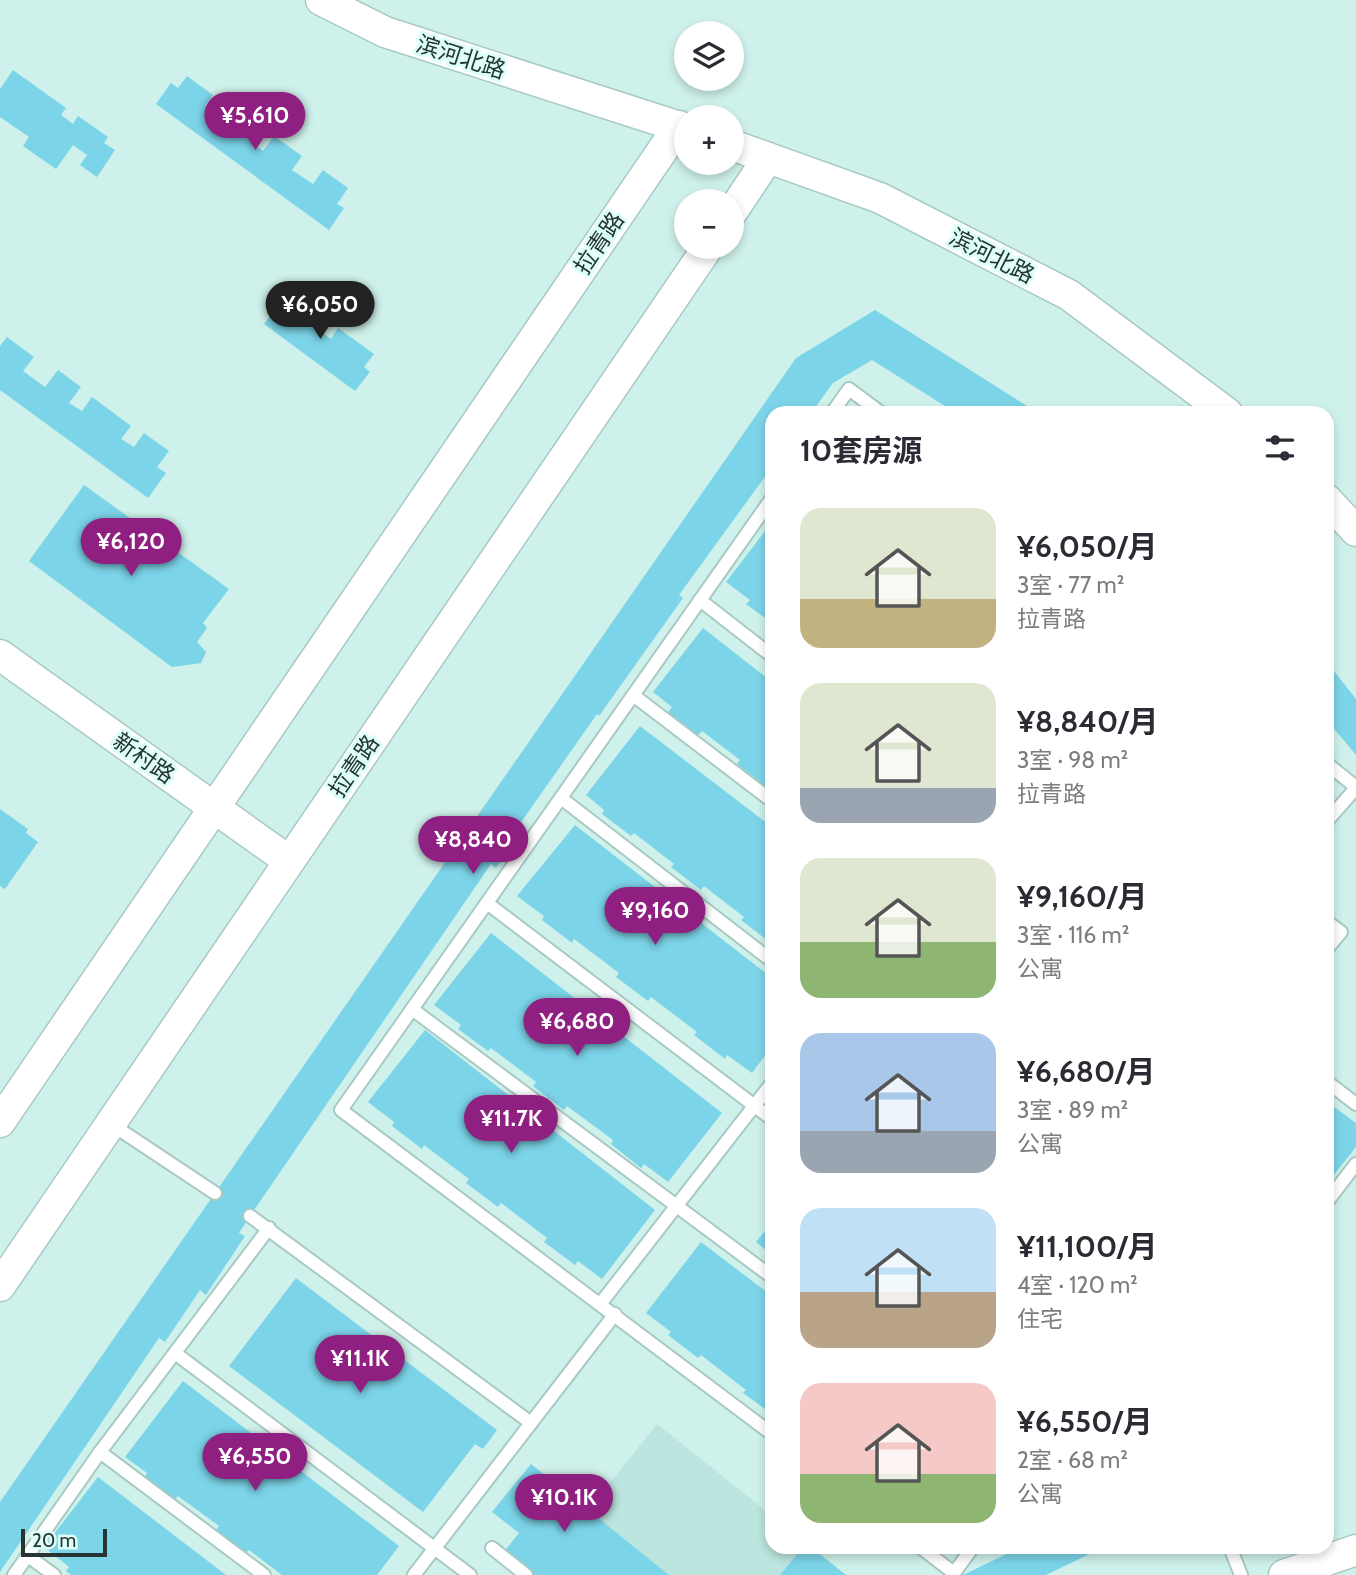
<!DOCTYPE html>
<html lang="zh">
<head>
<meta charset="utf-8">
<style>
  body { margin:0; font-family:Cabin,"Noto Sans SC",sans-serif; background:#f7f7f7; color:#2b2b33; height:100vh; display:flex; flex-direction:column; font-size:26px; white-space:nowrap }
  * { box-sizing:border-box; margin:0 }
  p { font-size:23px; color:#7c7c81 }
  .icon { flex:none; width:38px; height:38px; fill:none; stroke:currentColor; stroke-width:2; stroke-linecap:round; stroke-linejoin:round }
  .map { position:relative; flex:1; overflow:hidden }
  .drawer { position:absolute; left:765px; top:406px; width:569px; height:1148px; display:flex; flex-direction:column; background:#fff; border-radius:21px; box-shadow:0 4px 10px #0003 }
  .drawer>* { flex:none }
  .fabs { position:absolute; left:674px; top:21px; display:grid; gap:14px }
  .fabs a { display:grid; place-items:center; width:70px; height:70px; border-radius:50%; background:#fff; box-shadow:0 4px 10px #0003; font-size:35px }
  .scale { position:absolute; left:21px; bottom:18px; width:86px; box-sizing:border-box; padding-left:7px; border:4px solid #273432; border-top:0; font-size:19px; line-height:24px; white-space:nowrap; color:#273432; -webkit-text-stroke:5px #dcfef8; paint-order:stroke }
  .price { position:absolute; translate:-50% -60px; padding:0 16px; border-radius:24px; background:#8f1f80; color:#fff; font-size:23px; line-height:46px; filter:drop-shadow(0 2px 4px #0008) }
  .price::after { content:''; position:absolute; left:50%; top:42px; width:21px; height:16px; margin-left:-10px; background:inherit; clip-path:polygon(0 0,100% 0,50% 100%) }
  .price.active { background:#222; color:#fff }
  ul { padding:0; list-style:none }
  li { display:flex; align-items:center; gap:21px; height:175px; padding:0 35px }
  li span { display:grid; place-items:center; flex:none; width:196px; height:140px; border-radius:21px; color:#555 }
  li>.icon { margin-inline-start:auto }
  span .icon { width:84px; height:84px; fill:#fffc; stroke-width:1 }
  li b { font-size:30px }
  h2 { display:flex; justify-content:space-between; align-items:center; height:84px; padding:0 35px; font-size:30px }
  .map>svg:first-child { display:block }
  .built { fill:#bbe5de }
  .building { fill:#7cd4e8 }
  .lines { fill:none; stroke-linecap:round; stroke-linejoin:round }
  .service-casing { stroke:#a8c9c4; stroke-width:16 }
  .tertiary-casing { stroke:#a8c9c4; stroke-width:33 }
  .service { stroke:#fff; stroke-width:12 }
  .tertiary { stroke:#fff; stroke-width:30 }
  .labels { text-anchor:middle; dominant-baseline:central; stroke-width:6; stroke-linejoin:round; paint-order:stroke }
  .street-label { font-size:23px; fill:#273432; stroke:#dcfef8 }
</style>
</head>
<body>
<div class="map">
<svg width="1356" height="1575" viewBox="0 0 1356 1575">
  <rect width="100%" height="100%" fill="#cff1eb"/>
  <path class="built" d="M657 1424 772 1516V1547H803L780 1575H669L588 1510Z"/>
  <g class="building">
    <path d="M13 70 66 108 61 115 73 124 78 116 108 137 104 143 115 150 97 177 80 165 87 155 73 145 56 169 23 146 29 137 0 117V89Z"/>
    <path d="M187 76 213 95 205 106 227 123 237 110 260 127 250 141 263 151 274 136 302 156 292 170 313 184 323 170 348 188 337 204 344 208 329 230 156 104 171 83 178 88Z"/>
    <path d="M286 295 296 303 300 297 328 318 319 330 331 339 338 328 374 354 364 367 370 372 355 391 264 324Z"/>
    <path d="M875 310 1038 413H956L872 360 833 383 811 413H772V467L679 595 683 598 599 716 597 714 510 838 515 841 496 868 491 864 250 1216 239 1233 245 1236 206 1295 200 1290 165 1342 159 1338 0 1572V1502L796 358Z"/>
    <path d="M7 337 34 357 23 371 45 387 58 370 81 387 69 403 82 411 92 397 131 426 121 439 134 447 144 433 169 451 157 467 166 473 148 498 0 390V346Z"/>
    <path d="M84 485 229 589 203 623 207 628 197 642 206 652 201 663 172 667 29 561Z"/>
    <path d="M772 522V623L746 604 750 600 726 582Z"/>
    <path d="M703 628 772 682V785L769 789 737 764 740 760 702 731 698 735 668 712 672 707 653 692Z"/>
    <path d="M1326 661 1356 699V755L1326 719Z"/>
    <path d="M640 726 772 827V944L741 920 744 917 704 886 701 890 671 867 674 864 634 833 631 836 602 814 604 810 586 795Z"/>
    <path d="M0 809 28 829 26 833 38 842 5 889 0 886Z"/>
    <path d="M575 825 772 978V1046L752 1073 727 1055 725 1059 694 1035 697 1032 651 997 648 1001 616 977 619 973 574 939 572 943 542 920 544 916 517 896Z"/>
    <path d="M491 933 722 1113 668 1182 644 1164 641 1168 611 1144 613 1140 567 1106 564 1110 533 1086 536 1082 491 1048 488 1051 458 1029 461 1025 434 1005Z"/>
    <path d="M425 1030 655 1210 602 1279 578 1261 575 1265 544 1242 547 1238 501 1203 498 1207 466 1183 469 1179 424 1145 422 1149 392 1126 394 1122 368 1102Z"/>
    <path d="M1326 1101 1356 1123V1147L1326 1185Z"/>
    <path d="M772 1222V1255L756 1242Z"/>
    <path d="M701 1242 772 1296V1414L743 1393 746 1390 701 1355 698 1358 668 1335 671 1332 646 1313Z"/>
    <path d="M296 1278 497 1430 483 1449 475 1444 423 1512 229 1366Z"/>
    <path d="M183 1381 399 1546 377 1575H282L249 1550 246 1553 216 1530 219 1526 178 1496 175 1500 145 1477 147 1473 125 1457Z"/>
    <path d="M531 1464 669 1575H530L503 1553 519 1533 492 1512Z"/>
    <path d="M98 1477 226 1575H71L66 1571 69 1567 44 1547Z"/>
    <path d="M803 1547H811L846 1575H780Z"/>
    <path d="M1021 1547H1104L1046 1575H963Z"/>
  </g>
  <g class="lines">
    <g class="service-casing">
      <g id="service">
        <path d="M832 413 849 389 881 413"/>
        <path d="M772 498 341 1110 772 1434"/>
        <path d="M700 600 772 656"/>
        <path d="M633 695 772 801"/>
        <path d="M1326 763 1356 787"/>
        <path d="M561 798 772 961"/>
        <path d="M1326 822 1356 788"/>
        <path d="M487 903 772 1119"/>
        <path d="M1326 921 1341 932 1326 950"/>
        <path d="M412 1009 772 1277"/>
        <path d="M1326 1081 1356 1104"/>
        <path d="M111 1124 215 1193"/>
        <path d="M1326 1203 1356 1164"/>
        <path d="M250 1216 531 1423 414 1575"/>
        <path d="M601 1303 772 1083"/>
        <path d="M175 1353 470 1575"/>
        <path d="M531 1423 615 1314"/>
        <path d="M100 1452 264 1575"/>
        <path d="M920 1547 954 1573 973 1547"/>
        <path d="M1230 1547 1241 1575"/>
        <path d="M492 1548 526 1575"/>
        <path d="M28 1556 54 1575"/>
        <path d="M14 1575 100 1452 269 1228"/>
      </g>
    </g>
    <g class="tertiary-casing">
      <g id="tertiary">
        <path d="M321 0 385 32 686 129"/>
        <path d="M732 145 880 198 1069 295 1227 413"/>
        <path d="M732 212 768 158"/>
        <path d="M1326 499 1356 531"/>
        <path d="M0 655 289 861"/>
        <path d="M0 1122 679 126"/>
        <path d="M0 1286 708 247"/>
        <path d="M1284 1575 1356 1550"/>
      </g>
    </g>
    <use href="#service" class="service"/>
    <use href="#tertiary" class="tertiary"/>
  </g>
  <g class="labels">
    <g class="street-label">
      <text transform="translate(461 57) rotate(18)">滨河北路</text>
      <text transform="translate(599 243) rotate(-56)">拉青路</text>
      <text transform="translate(992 256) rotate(27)">滨河北路</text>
      <text transform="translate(144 758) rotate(35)">新村路</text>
      <text transform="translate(354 766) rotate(-56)">拉青路</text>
    </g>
  </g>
</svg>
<div class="fabs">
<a><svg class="icon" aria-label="layers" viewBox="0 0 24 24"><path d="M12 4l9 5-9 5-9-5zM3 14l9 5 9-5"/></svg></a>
<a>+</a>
<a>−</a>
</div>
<div class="scale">20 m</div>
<b class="price" style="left:255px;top:152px">¥5,610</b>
<b class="price active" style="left:320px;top:341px">¥6,050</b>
<b class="price" style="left:131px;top:578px">¥6,120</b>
<b class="price" style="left:473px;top:876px">¥8,840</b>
<b class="price" style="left:655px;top:947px">¥9,160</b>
<b class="price" style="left:577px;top:1058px">¥6,680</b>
<b class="price" style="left:511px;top:1155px">¥11.7K</b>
<b class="price" style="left:360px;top:1395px">¥11.1K</b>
<b class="price" style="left:255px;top:1493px">¥6,550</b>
<b class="price" style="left:564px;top:1534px">¥10.1K</b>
<section class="drawer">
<h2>10套房源<svg class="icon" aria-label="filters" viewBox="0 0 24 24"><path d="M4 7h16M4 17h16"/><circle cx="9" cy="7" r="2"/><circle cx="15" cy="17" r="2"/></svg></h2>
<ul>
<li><span style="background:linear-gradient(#dfe7d0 65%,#c2b280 0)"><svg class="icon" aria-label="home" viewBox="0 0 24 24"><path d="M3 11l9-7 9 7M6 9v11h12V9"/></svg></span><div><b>¥6,050/月</b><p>3室 · 77 m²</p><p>拉青路</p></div></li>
<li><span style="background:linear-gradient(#dfe7d0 75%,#9aa5b1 0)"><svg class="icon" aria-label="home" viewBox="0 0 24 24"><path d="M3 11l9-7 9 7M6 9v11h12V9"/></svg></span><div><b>¥8,840/月</b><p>3室 · 98 m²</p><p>拉青路</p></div></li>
<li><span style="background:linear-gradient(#dfe7d0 60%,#8fb573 0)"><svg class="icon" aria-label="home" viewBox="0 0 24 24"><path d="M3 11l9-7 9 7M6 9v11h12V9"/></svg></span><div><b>¥9,160/月</b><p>3室 · 116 m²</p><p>公寓</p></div></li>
<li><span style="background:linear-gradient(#a9c7e8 70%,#9aa5b1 0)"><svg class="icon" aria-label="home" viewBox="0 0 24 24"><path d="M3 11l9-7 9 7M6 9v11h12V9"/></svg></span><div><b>¥6,680/月</b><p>3室 · 89 m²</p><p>公寓</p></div></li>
<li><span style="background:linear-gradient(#bfe0f5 60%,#b9a48a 0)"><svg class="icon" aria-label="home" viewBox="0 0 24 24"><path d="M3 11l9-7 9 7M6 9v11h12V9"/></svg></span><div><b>¥11,100/月</b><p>4室 · 120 m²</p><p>住宅</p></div></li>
<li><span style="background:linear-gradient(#f6c9c9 65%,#8fb573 0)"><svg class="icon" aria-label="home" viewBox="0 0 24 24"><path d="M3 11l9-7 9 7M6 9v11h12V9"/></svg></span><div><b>¥6,550/月</b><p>2室 · 68 m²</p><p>公寓</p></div></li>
</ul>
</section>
</div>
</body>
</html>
